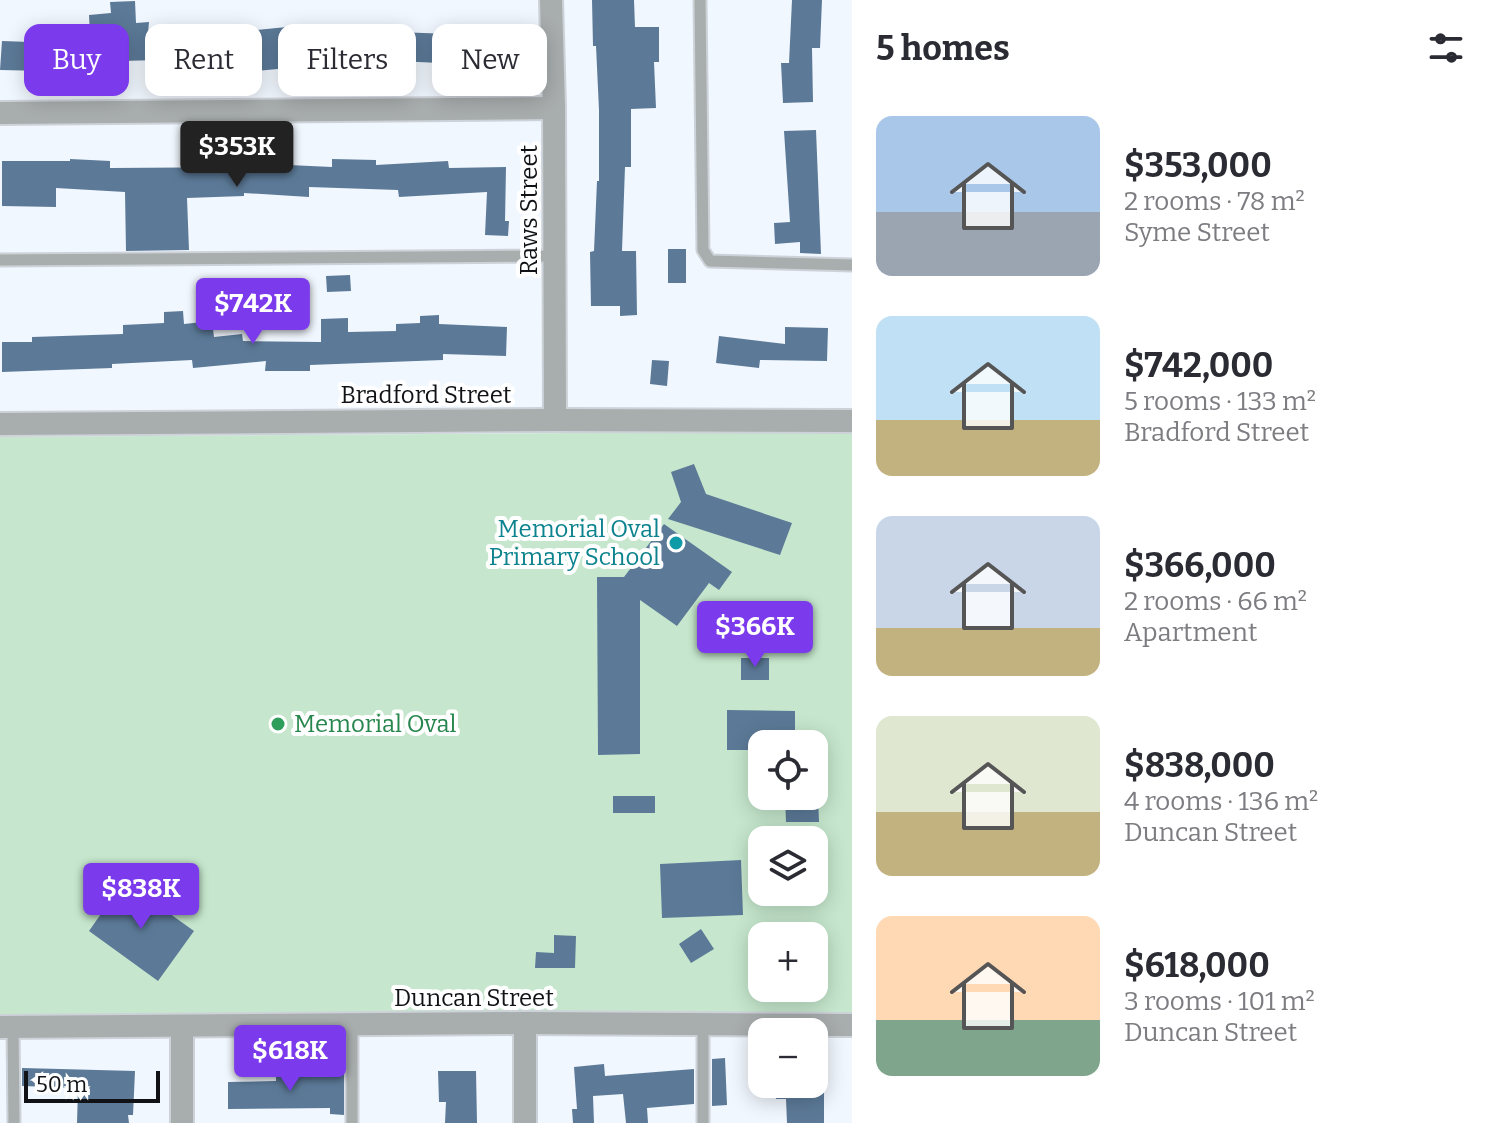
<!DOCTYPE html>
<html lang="en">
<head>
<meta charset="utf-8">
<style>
  body { margin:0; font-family:Bitter,serif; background:#f7f7f7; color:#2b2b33; height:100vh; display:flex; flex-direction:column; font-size:30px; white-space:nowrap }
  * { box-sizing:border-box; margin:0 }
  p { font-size:26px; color:#7c7c81 }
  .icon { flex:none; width:44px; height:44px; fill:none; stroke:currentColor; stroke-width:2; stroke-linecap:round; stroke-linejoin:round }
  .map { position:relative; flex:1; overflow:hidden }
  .details { display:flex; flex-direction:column; background:#fff; width:640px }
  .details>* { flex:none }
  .top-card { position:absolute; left:24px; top:24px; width:708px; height:72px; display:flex; gap:16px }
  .buttons { position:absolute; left:748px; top:730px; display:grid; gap:16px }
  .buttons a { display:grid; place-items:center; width:80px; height:80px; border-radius:16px; background:#fff; box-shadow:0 4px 20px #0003; font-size:40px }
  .scale { position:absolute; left:24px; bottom:20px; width:136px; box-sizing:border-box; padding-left:8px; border:4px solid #101215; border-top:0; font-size:22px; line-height:28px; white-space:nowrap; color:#101215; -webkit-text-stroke:6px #fff; paint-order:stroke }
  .price { position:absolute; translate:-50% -68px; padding:0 18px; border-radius:8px; background:#7c3aed; color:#fff; font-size:26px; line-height:52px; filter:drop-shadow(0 2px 4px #0008) }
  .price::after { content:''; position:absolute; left:50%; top:48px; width:24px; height:18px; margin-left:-12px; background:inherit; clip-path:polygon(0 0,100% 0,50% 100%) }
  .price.selected { background:#222; color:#fff }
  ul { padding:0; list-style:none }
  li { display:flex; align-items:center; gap:24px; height:200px; padding:0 24px }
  li span { display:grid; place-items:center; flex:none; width:224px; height:160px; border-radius:16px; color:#555 }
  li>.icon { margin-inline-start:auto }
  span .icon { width:96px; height:96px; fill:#fffc; stroke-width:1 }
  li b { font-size:34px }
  h2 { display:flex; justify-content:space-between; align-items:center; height:96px; padding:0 24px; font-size:34px }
  .chip { padding:0 28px; border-radius:16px; background:#fff; box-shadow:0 4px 20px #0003; font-size:28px; line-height:72px }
  .chip.selected { background:#7c3aed; color:#fff }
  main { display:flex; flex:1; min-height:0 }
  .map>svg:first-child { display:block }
  .green { fill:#c6e7cd; fill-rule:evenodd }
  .building { fill:#5c7a98 }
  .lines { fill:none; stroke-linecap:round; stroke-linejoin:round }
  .service-casing { stroke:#cdd2d9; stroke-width:15 }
  .minor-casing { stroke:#cdd2d9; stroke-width:26 }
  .service { stroke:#a8adad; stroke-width:11 }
  .minor { stroke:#a8adad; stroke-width:22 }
  .culture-dot { fill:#0f9aa8; stroke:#fff; stroke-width:3 }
  .leisure-dot { fill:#2e9e5b; stroke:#fff; stroke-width:3 }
  .labels { text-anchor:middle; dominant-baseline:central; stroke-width:8; stroke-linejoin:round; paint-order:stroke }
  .street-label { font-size:24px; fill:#101215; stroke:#fff }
  .culture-label { font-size:24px; fill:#0d838f; stroke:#fff; text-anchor:end }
  .leisure-label { font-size:24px; fill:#27864d; stroke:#fff; text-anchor:start }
</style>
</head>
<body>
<main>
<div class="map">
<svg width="852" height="1123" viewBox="0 0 852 1123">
  <rect width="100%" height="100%" fill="#f1f7fe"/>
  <path class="green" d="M852 431V1012L0 1019V437ZM762 744H814V796H762ZM762 840H814V892H762ZM762 936H814V988H762Z"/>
  <g class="building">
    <path d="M592 0H634L635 27H659V62H654L656 108 631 109V167H625L622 251H636L637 315 620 316V306H591L590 252 594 251 597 181H599V110L596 46H593Z"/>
    <path d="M792 0H822L820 48H812L813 102 783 103 781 63H789Z"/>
    <path d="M135 1 136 23 149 22 148 33 188 32V37L307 25 310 66 256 71 255 61 199 66V59L121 61V64L46 71 0 70 2 41 58 43V38L90 35 89 15 111 13 110 2Z"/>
    <path d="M336 32H397L450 34V36L506 33 507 63 464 66 463 64 373 60V64L336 63Z"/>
    <path d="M816 130 821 254 800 253V242L775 244 774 223 790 222 784 131Z"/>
    <path d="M70 159 110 161V168L267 167V164L332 167V159L376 160V165L448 161 449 168 506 167 505 221H509L508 236 485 235 487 192 399 197 398 190 309 187V197L244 193V196L187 198 189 250 126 251 125 192 56 188V207L2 206V161H70Z"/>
    <rect x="668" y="249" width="18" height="34"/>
    <path d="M350 275 351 291 327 292 326 276Z"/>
    <path d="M183 311 184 324 212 321 214 337 242 334 243 341 321 342V319L348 318V332L396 331V324L420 323V316L439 315V324L507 327 506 356 443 354V360L310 365V371H265L266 361 193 368 192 360 112 364V368L2 372V342H32V337L123 334V325L164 323V312Z"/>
    <path d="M785 327 828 328 827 361 760 360 759 368 716 363 719 336 785 344Z"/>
    <path d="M652 360 669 361 667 386 650 384Z"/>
    <path d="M694 464 706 494 792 523 780 555 668 519 681 502 671 472Z"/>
    <path d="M664 524 732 572 719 590 709 583 677 626 640 600V754L598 755 597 577H624Z"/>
    <rect x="741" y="658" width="28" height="22"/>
    <path d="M727 710 795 711V741H764L762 750H727Z"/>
    <rect x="613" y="796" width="42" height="17"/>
    <path d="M785 796H818L819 822H786Z"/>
    <path d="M741 860 743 915 662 918 660 864Z"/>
    <path d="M124 881 194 931 158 981 89 931Z"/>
    <path d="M701 929 714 949 691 963 679 944Z"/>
    <path d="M554 935 576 936 575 968H535L536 952 554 953Z"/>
    <path d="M725 1058 727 1105 712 1106V1059Z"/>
    <path d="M604 1064 605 1076 694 1069V1104L647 1108 648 1123H626L623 1094 593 1096 594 1123H573L572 1109H577L574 1067Z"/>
    <path d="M22 1068 135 1071 133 1115H128L129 1123H77L78 1088 22 1086Z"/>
    <path d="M438 1071H476L477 1123H445L446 1102H439Z"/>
    <path d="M308 1073 344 1074V1115L330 1114V1108L228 1109V1082L276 1081V1076H308Z"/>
    <path d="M777 1084H824V1123H787L786 1099H776Z"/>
  </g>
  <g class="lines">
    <g class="service-casing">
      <g id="service">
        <path d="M700 0 703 250 710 261 852 265"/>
        <path d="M0 260 555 256"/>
        <path d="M352 1024V1123"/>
        <path d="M703 1024V1123"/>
        <path d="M13 1027 14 1123"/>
      </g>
    </g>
    <g class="minor-casing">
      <g id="minor">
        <path d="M551 0 554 108 555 420"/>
        <path d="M0 113 554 108"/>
        <path d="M0 424 555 420 852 421"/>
        <path d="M525 1023V1123"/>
        <path d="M182 1026V1123"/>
        <path d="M0 1027 525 1023 852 1025"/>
      </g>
    </g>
    <use href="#service" class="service"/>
    <use href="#minor" class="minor"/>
  </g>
  <circle class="culture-dot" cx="676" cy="543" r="8"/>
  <circle class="leisure-dot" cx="278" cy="724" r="8"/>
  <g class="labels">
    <g class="street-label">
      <text transform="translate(529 210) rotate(-90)">Raws Street</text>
      <text x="426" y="395">Bradford Street</text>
      <text x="474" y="998">Duncan Street</text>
    </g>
    <g class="culture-label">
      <text x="660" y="529">Memorial Oval<tspan x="660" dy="28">Primary School</tspan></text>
    </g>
    <g class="leisure-label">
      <text x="294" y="724">Memorial Oval</text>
    </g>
  </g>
</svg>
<div class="buttons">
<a><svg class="icon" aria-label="locate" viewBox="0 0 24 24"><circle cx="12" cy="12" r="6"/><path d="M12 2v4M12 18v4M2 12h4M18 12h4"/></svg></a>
<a><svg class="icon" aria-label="layers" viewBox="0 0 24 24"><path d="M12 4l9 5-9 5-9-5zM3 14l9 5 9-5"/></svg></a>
<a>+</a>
<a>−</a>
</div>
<div class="scale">50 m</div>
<b class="price selected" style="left:237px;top:189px">$353K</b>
<b class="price" style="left:253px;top:346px">$742K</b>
<b class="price" style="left:755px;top:669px">$366K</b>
<b class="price" style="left:141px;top:931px">$838K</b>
<b class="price" style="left:290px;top:1093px">$618K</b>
<div class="top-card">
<a class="chip selected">Buy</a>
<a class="chip">Rent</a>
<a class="chip">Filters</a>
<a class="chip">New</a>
</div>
</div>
<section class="details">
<h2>5 homes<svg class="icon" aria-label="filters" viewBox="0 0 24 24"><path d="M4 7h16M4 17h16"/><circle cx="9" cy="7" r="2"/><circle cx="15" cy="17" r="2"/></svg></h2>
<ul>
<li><span style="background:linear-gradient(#a9c7e8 60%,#9aa5b1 0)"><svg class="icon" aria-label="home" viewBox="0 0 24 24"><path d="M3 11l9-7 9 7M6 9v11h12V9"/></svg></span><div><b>$353,000</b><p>2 rooms · 78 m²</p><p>Syme Street</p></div></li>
<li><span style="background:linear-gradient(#bfe0f5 65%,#c2b280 0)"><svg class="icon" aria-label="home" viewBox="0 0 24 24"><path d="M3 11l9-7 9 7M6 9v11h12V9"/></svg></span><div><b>$742,000</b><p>5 rooms · 133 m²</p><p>Bradford Street</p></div></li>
<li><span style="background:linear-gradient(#c9d6e8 70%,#c2b280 0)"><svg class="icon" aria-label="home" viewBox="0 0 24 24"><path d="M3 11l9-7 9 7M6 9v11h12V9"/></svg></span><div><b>$366,000</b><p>2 rooms · 66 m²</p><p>Apartment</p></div></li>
<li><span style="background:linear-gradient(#dfe7d0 60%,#c2b280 0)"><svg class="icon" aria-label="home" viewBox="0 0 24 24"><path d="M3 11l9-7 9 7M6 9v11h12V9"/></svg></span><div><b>$838,000</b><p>4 rooms · 136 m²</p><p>Duncan Street</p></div></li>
<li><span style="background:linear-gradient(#ffd9b3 65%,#7fa58c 0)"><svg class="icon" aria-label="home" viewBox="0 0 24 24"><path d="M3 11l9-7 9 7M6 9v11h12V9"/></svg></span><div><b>$618,000</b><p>3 rooms · 101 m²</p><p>Duncan Street</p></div></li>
</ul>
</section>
</main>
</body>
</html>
